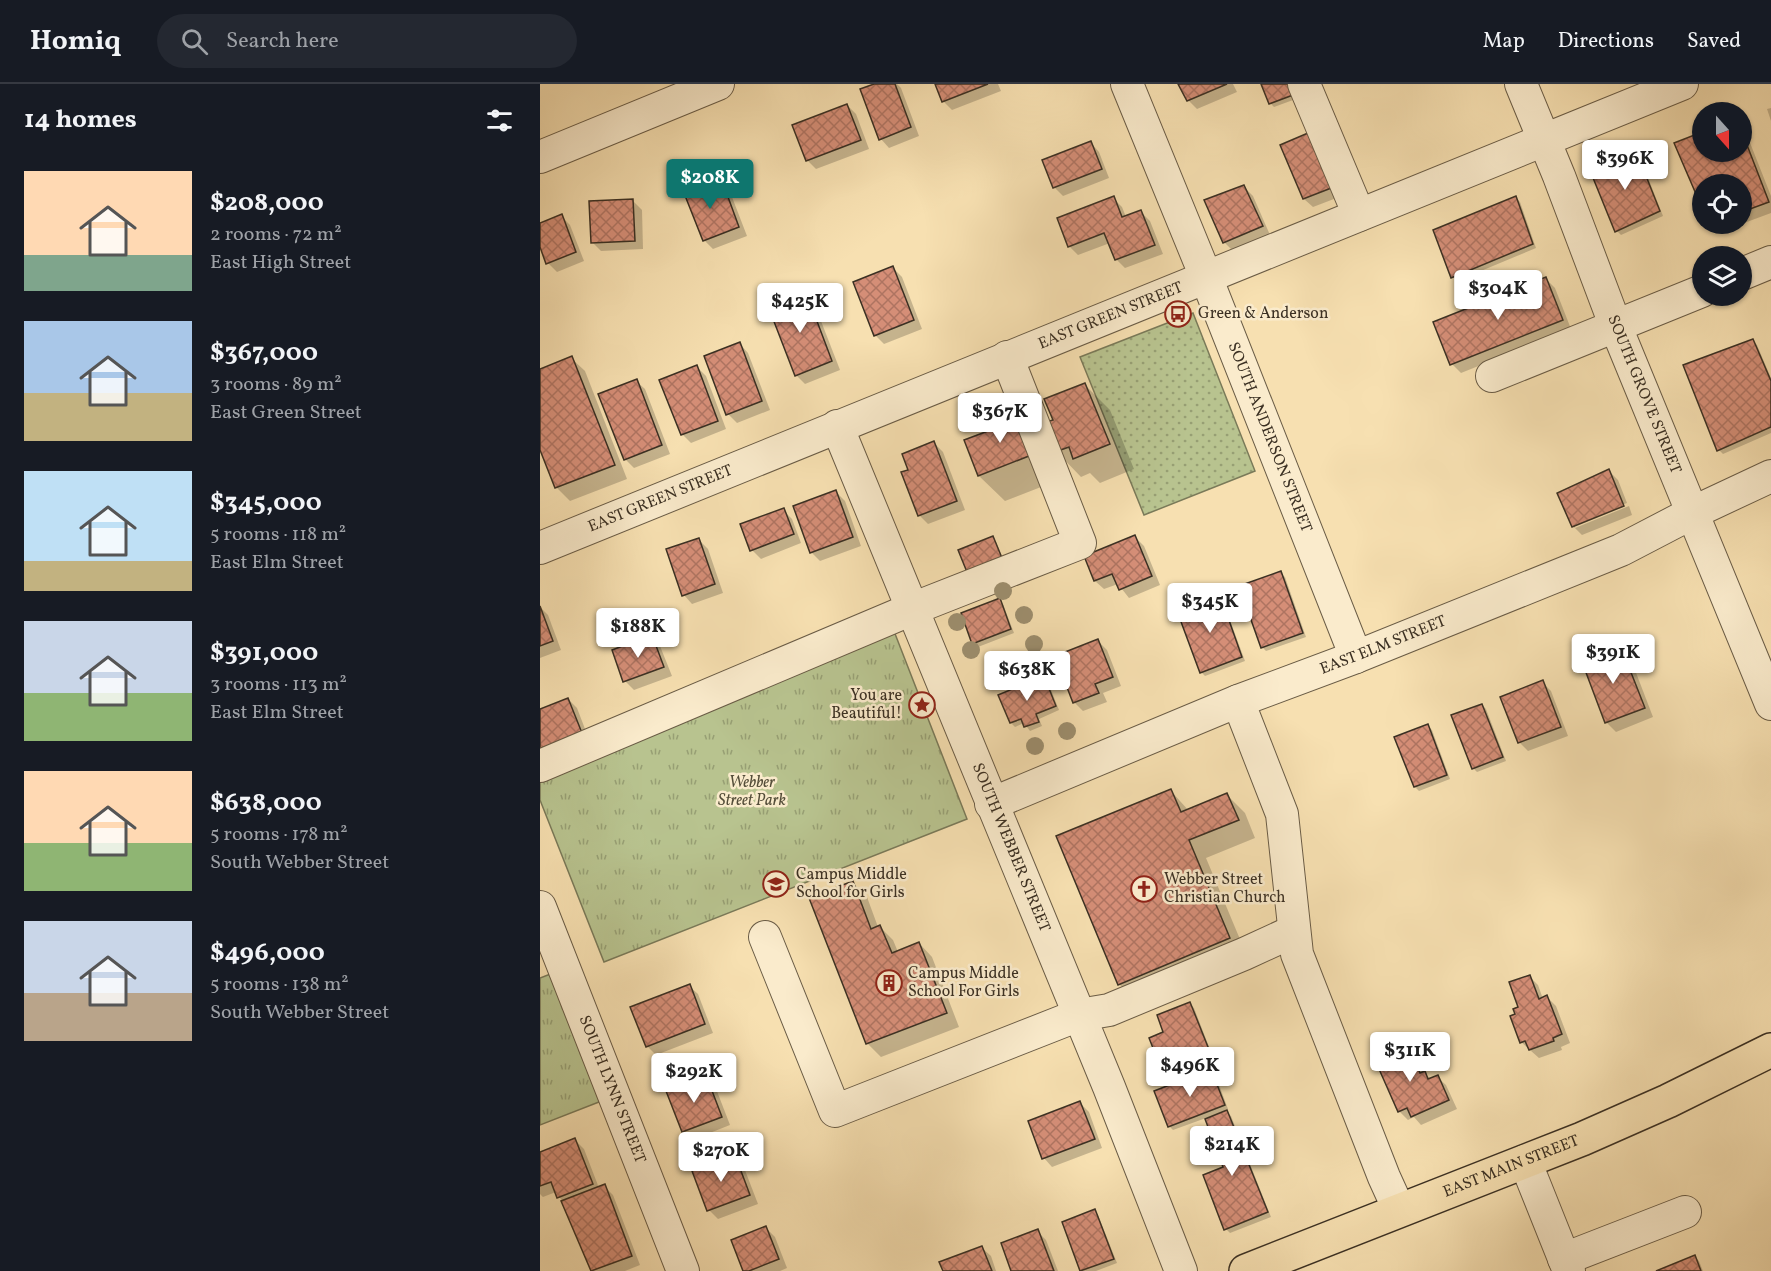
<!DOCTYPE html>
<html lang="en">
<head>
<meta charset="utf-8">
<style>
  body { margin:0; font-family:Vollkorn,serif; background:#242831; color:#f1f3f6; height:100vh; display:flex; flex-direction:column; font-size:22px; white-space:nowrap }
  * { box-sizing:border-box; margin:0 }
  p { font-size:20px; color:#9ea1a6 }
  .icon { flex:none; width:33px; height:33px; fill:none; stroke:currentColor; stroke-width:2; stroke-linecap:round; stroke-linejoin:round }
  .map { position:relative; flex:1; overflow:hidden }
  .sheet { display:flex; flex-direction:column; background:#171b24; width:540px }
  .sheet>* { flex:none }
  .needle { width:39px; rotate:159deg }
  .fabs { position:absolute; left:1152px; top:18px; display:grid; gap:12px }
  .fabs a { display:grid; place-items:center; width:60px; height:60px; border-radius:50%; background:#171b24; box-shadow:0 2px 4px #0004; font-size:30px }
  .price { position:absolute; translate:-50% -51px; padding:0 14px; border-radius:6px; background:#fff; color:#222; font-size:20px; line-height:39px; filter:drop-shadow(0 2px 3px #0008) }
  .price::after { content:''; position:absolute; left:50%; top:36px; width:18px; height:14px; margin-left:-9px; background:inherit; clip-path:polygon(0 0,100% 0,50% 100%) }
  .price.current { background:#0f766e; color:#fff }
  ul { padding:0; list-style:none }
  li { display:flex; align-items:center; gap:18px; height:150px; padding:0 24px }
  li span { display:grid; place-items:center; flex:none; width:168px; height:120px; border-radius:0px; color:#555 }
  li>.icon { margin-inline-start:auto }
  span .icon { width:72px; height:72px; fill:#fffc; stroke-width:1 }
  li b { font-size:26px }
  h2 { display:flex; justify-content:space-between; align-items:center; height:72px; padding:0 24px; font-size:26px }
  header { display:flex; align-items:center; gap:36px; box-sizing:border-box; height:84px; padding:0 30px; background:#171b24; border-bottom:2px solid #363941 }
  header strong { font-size:28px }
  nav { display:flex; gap:33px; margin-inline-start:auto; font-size:21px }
  .search { width:420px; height:54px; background:#242831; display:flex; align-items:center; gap:15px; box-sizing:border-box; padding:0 21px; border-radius:33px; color:#9ea1a6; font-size:22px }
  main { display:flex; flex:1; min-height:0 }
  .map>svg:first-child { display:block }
  .grass { fill:url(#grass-dots); stroke:#7a7a59; stroke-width:1.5 }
  .park { fill:url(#park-tufts); stroke:#7a7a59; stroke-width:1.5 }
  .shadow { fill:#0003 }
  .building { fill:url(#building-cross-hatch); stroke:#3b3023; stroke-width:1.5 }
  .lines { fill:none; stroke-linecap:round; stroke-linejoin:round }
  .minor-casing { stroke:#6a5c46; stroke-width:34 }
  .major-casing { stroke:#3b3023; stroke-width:36 }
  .minor { stroke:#faebcc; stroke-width:32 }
  .major { stroke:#f7e0b1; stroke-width:33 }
  .tree { fill:#9d8f6f }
  .labels { text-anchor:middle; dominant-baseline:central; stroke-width:5; stroke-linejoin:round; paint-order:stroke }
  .poi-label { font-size:16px; fill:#3b3023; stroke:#faebcc; text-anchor:start }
  .street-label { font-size:16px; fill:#3b3023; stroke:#faebcc }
  .park-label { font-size:16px; font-style:italic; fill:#544d39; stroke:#faebcc }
</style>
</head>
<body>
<header>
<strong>Homiq</strong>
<div class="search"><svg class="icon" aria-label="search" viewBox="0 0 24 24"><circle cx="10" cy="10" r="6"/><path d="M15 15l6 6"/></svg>Search here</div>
<nav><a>Map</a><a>Directions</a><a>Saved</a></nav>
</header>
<main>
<section class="sheet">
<h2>14 homes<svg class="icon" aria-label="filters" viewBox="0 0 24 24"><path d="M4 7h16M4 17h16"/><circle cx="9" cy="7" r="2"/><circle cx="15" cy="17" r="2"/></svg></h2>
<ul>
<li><span style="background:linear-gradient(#ffd9b3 70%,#7fa58c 0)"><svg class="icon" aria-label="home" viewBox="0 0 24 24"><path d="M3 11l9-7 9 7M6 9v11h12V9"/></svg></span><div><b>$208,000</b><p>2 rooms · 72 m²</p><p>East High Street</p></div></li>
<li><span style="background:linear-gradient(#a9c7e8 60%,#c2b280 0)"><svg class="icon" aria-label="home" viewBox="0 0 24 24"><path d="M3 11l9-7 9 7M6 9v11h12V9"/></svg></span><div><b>$367,000</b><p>3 rooms · 89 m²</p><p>East Green Street</p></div></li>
<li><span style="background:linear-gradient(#bfe0f5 75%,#c2b280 0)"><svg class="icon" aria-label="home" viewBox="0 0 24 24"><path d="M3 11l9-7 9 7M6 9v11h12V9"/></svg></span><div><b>$345,000</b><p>5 rooms · 118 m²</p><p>East Elm Street</p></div></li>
<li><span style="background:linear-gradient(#c9d6e8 60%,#8fb573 0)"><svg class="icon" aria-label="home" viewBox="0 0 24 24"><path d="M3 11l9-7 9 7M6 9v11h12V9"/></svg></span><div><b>$391,000</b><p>3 rooms · 113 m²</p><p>East Elm Street</p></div></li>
<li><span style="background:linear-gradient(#ffd9b3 60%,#8fb573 0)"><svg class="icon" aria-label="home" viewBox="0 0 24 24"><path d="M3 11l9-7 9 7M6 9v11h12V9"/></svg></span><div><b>$638,000</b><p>5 rooms · 178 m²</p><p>South Webber Street</p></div></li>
<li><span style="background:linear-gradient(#c9d6e8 60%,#b9a48a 0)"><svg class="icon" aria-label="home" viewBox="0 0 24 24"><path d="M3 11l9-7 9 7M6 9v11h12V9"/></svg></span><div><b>$496,000</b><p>5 rooms · 138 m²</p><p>South Webber Street</p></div></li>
</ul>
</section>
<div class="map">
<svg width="1231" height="1187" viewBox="0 0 1231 1187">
  <defs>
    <pattern id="grass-dots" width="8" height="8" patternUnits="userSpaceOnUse" patternTransform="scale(1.5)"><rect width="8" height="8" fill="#b8c38f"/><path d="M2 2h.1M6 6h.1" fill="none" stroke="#979f74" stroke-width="1.8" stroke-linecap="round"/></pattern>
    <pattern id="park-tufts" width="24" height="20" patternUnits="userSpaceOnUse" patternTransform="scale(1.5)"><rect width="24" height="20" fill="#b8c38f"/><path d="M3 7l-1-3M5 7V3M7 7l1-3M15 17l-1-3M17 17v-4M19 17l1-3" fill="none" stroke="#979f74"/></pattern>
    <pattern id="building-cross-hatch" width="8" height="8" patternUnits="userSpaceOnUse" patternTransform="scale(1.5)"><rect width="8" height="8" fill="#d58e77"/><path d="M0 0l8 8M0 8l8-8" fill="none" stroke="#ae7461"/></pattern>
  </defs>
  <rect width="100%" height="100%" fill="#f7e0b1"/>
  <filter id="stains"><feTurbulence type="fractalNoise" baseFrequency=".00333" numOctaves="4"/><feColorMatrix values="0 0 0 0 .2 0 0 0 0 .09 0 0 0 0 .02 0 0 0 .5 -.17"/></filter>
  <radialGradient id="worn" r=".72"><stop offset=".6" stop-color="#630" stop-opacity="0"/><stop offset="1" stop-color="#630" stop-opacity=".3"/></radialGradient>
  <path class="grass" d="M653 229 715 387 604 431 540 273Z"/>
  <g class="park">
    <path d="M352 542 427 735 64 878 0 716V680Z"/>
    <path d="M13 889 64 1016 0 1041V894Z"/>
  </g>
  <g class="shadow">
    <path d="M338 0H357L361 4 379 52 349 64 341 55Z"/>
    <path d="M397 0H458L461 7 412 26 403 17Z"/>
    <path d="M640 0H693L697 8 657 25 648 16Z"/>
    <path d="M722 0 764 12 734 23 730 19Z"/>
    <path d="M307 21 316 30 329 65 276 85 267 76Z"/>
    <path d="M1231 24V37L1227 25Z"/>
    <path d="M1202 43 1205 46 1231 112V129L1180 148 1171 140H1202V100H1162V120L1136 60 1162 50V68H1202Z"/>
    <path d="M551 59 559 68 569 94 523 112 514 103Z"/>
    <path d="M742 62 807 110 773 123 764 115Z"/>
    <path d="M1096 69 1100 73 1123 132 1081 151 1077 147 1051 84Z"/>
    <path d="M162 97 172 108 183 104 192 113 207 152 173 165 164 156Z"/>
    <path d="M704 103 713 112 730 151 693 167 684 158Z"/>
    <path d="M573 114 582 123 586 133 601 128 610 137 623 170 585 184 576 175 570 159 538 171 529 162Z"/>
    <path d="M976 114 980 118 996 164 917 197 913 193Z"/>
    <path d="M93 117 102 126 103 165 61 167 52 158Z"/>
    <path d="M21 132 30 141 44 177 17 188 8 179 0 159V140Z"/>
    <path d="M353 184 362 193 382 245 344 260 335 251Z"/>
    <path d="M1006 195 1015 204 1031 245 921 289 912 280Z"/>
    <path d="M265 210 274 219 300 286 265 300 256 291Z"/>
    <path d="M1213 257 1217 261 1231 294V349L1183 370 1179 366Z"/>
    <path d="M200 260 208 269 230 326 197 339 188 330Z"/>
    <path d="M31 274 45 287 87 395 30 417 17 404 0 361V286Z"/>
    <path d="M157 283 166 292 186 345 151 359 142 350Z"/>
    <path d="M96 297 105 305 130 370 94 384 85 375Z"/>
    <path d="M544 300 570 326 594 385 560 399 550 389 541 393 516 367 515 336Z"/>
    <path d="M477 329 519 396 465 417 439 392 426 357 450 348Z"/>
    <path d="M394 359 403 368 425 426 388 440 379 431 370 387Z"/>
    <path d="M1069 387 1078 396 1087 419 1035 440V444L1089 422 1092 431 1042 451 1033 442Z"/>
    <path d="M296 408 305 417 321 462 280 477 271 468Z"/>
    <path d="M243 426 252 435 261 459 221 475 212 466Z"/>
    <path d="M452 453 456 458 467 484 434 497Z"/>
    <path d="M595 453 604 462 620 501 589 514 578 500 564 505 555 497Z"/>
    <path d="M159 456 168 465 183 509 152 520 144 511Z"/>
    <path d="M740 489 745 493 766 553 726 567 722 563Z"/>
    <path d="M679 513 683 517 705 577 665 592 661 588Z"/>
    <path d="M459 516 463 520 474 549 438 563 434 559 423 530Z"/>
    <path d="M0 523 8 531 21 566 0 574Z"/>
    <path d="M112 553 120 562 132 592 94 606 85 597Z"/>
    <path d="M558 557 567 566 581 602 563 609 567 618 543 627 534 618Z"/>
    <path d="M1081 564 1090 573 1113 633 1076 648 1067 639 1044 579Z"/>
    <path d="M504 594 508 598 519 626 499 635 502 642 490 647 484 639 475 643 471 639Z"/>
    <path d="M1002 598 1011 607 1028 652 988 667 979 658Z"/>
    <path d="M28 615 37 624 50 658 0 626Z"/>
    <path d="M942 621 946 625 966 677 937 688 933 684Z"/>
    <path d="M888 642 892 646 910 695 879 707 875 703 856 654Z"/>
    <path d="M631 707 649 727 687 711 705 729 715 754 666 774 707 872 597 918 579 900Z"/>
    <path d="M313 799 327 813 338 843H340L353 856 358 868 379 859 392 873 419 943 341 973 327 959Z"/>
    <path d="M989 892 998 901 1003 915 1007 913 1016 922 1030 959 1021 963 1022 966 999 974 981 958 977 931Z"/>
    <path d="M149 902 158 910 173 949 116 971 107 962Z"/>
    <path d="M650 920 654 924 673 973 627 990 623 986 625 949Z"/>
    <path d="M867 963 876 972 884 989 891 995 897 993 906 1001 917 1025 881 1041 874 1033 868 1036 859 1027Z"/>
    <path d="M671 986 675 990 688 1025 685 1026 691 1032 731 1133 690 1149 686 1145 685 1084 666 1034 633 1046 629 1042Z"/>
    <path d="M166 993 175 1002 190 1041 152 1056 143 1047Z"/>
    <path d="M540 1019 549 1028 562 1064 512 1083 504 1074Z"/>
    <path d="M35 1056 44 1065 59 1104 64 1102 73 1111 100 1181 85 1187H52L23 1118 16 1108 3 1113 0 1110V1070Z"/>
    <path d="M194 1072 203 1081 218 1120 178 1135 169 1126 154 1088Z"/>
    <path d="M554 1127 558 1131 577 1179 556 1187H542L524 1139Z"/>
    <path d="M226 1144 235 1153 247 1184 240 1187H205Z"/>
    <path d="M497 1147 506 1156 518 1187H473Z"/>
    <path d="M442 1164 451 1172 456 1187H404Z"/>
    <path d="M1155 1173 1159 1177 1163 1187H1120Z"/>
  </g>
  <g class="building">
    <path d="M334 0H355L371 43 339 56 320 5Z"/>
    <path d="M395 0H448L402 18Z"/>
    <path d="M638 0H687L647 17Z"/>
    <path d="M721 0H757L761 8 729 20Z"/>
    <path d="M307 20 321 56 266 77 252 41Z"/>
    <path d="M775 46 799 101 763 115 740 61Z"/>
    <path d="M1162 48V68H1202V48L1229 118 1202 128V100H1162V124L1134 59Z"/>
    <path d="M551 57 562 85 513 104 502 76Z"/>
    <path d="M1096 67 1120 127 1075 148 1049 84Z"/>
    <path d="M163 96 168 109 184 102 199 143 163 157 142 104Z"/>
    <path d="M704 101 723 142 683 159 664 116Z"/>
    <path d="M574 112 582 133 601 126 615 161 575 176 564 149 528 163 517 134Z"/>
    <path d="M976 112 993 160 911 194 893 146Z"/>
    <path d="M93 115 95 157 51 159 49 117Z"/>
    <path d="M22 130 36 168 6 180 0 163V139Z"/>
    <path d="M353 182 374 236 334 252 313 198Z"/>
    <path d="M1006 193 1023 236 910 281 893 238Z"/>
    <path d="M266 208 292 277 255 292 228 222Z"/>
    <path d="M1213 255 1231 297V343L1177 367 1143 281Z"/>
    <path d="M200 258 222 317 186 331 164 272Z"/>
    <path d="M32 272 75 381 15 404 0 366V285Z"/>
    <path d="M157 281 178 337 141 351 119 296Z"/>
    <path d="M97 295 122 361 84 376 58 310Z"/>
    <path d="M545 299 570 360 533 375 529 363 515 368 503 339 513 336 504 315Z"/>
    <path d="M478 327 494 370 438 392 424 356 448 347 445 340Z"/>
    <path d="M394 357 417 417 378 432 361 388 368 386 362 370Z"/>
    <path d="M1069 385 1084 422 1032 443 1017 409Z"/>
    <path d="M296 406 313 453 270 469 253 422Z"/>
    <path d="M244 424 254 450 210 467 200 440Z"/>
    <path d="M595 451 612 492 579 506 572 490 554 497 544 472Z"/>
    <path d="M453 452 464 479 429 493 418 466Z"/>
    <path d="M159 454 175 500 142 512 126 465Z"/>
    <path d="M741 487 763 549 721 564 699 502Z"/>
    <path d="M680 511 702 573 660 589 637 527Z"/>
    <path d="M460 514 471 545 432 560 421 529Z"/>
    <path d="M0 522 13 557 0 562Z"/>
    <path d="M112 551 124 583 83 598 72 566Z"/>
    <path d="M558 555 573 593 555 600 559 609 533 619 515 572Z"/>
    <path d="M1081 563 1105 624 1065 639 1042 578Z"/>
    <path d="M504 592 516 622 496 630 499 638 484 643 481 635 470 639 458 611Z"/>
    <path d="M1003 596 1021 643 978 659 960 613Z"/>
    <path d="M28 614 42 649 0 665V625Z"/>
    <path d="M942 620 963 673 932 685 911 631Z"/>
    <path d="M888 640 907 691 874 703 854 653Z"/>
    <path d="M631 705 641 728 687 709 699 736 649 756 690 854 578 901 516 752Z"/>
    <path d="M313 797 331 845 340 841 352 869 379 858 407 929 326 960 269 814Z"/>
    <path d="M990 891 999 915 1007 911 1022 950 1013 954 1014 957 989 966 985 957 980 959 970 932 975 930 973 925 978 923 969 898Z"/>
    <path d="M150 900 165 940 106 963 90 923Z"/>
    <path d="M650 918 670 968 622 987 609 954 623 948 617 931Z"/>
    <path d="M868 962 880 989 885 987 888 995 898 991 909 1016 871 1033 867 1024 858 1028 835 976Z"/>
    <path d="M671 985 685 1021 628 1043 614 1007Z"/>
    <path d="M166 991 182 1033 142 1048 126 1007Z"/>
    <path d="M540 1017 555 1055 502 1075 488 1037Z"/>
    <path d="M687 1026 728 1128 684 1146 663 1091 683 1083 665 1035Z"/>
    <path d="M35 1054 53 1100 17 1114 11 1098 0 1102V1068Z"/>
    <path d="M195 1071 210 1111 167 1127 152 1087Z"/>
    <path d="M65 1100 92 1172 51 1187 21 1117Z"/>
    <path d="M555 1125 574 1175 540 1187 522 1138Z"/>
    <path d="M226 1142 239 1175 209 1187H203L191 1156Z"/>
    <path d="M498 1145 514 1187H471L461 1159Z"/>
    <path d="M442 1162 452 1187H403L399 1178Z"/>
    <path d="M1155 1171 1161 1187H1116Z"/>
  </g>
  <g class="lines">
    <g class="minor-casing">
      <g id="minor">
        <path id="s1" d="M587 0 666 193 816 573"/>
        <path d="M764 0 819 131"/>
        <path id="s2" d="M981 0 1019 92 1076 243 1231 620"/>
        <path d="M0 73 178 0"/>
        <path d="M1202 190 1231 178"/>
        <path d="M952 292 1162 207"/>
        <path id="s3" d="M297 342 569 1003 641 1187"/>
        <path id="s4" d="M0 464 1142 0"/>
        <path d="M698 617 742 730 757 870 844 1093 859 1126"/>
        <path d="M0 682 372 525 540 459 467 273"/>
        <path id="s5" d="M451 720 698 617 816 573 1081 466 1152 429 1231 392"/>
        <path id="s6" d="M0 823 143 1187"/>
        <path d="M225 853 295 1027 539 931 569 926 704 870 754 847"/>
        <path d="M985 1077 1029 1187"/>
        <path d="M1024 1175 1145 1128"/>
      </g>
    </g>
    <g class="major-casing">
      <g id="major">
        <path id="s7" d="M706 1187 1042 1055 1128 1017 1231 966"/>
      </g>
    </g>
    <use href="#minor" class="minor"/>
    <use href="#major" class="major"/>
  </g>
  <g class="tree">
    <circle cx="463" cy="507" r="9"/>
    <circle cx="484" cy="531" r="9"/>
    <circle cx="417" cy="538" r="9"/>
    <circle cx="494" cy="560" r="9"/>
    <circle cx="431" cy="566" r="9"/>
    <circle cx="527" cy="647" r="9"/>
    <circle cx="495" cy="662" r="9"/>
  </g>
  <defs>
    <g id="bus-ring" transform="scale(1.35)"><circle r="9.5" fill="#faebcc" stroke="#8f2418" stroke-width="1.5"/><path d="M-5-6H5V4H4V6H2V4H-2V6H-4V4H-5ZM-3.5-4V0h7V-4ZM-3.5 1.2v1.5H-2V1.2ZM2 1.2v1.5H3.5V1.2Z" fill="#8f2418"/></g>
    <g id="sight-ring" transform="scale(1.35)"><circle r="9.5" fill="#faebcc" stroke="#8f2418" stroke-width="1.5"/><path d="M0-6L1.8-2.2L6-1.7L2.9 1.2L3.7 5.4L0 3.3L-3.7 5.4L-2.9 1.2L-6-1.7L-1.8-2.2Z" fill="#8f2418"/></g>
    <g id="school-ring" transform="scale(1.35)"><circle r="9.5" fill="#faebcc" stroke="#8f2418" stroke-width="1.5"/><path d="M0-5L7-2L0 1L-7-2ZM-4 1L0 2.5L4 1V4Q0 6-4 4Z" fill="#8f2418"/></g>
    <g id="church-ring" transform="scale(1.35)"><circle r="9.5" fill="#faebcc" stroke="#8f2418" stroke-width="1.5"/><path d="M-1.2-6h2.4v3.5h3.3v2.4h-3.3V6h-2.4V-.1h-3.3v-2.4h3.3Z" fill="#8f2418"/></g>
    <g id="building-ring" transform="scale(1.35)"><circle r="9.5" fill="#faebcc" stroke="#8f2418" stroke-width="1.5"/><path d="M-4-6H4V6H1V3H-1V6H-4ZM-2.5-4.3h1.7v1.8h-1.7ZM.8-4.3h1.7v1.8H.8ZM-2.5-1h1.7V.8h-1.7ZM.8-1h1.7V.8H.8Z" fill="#8f2418"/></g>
  </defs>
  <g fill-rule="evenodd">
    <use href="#bus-ring" x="638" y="230"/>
    <use href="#sight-ring" x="382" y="621"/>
    <use href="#school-ring" x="236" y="800"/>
    <use href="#church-ring" x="604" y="805"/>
    <use href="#building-ring" x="349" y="899"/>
  </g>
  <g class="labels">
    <g class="poi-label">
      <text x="658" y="230">Green &amp; Anderson</text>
      <text x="362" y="612" text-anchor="end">You are<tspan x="362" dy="18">Beautiful!</tspan></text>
      <text x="256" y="791">Campus Middle<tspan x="256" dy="18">School for Girls</tspan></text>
      <text x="624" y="796">Webber Street<tspan x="624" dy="18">Christian Church</tspan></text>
      <text x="368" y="890">Campus Middle<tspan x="368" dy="18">School For Girls</tspan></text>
    </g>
    <g class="street-label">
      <text stroke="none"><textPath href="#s4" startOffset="616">EAST GREEN STREET</textPath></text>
      <text stroke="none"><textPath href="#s2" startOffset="334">SOUTH GROVE STREET</textPath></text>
      <text stroke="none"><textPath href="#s1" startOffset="381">SOUTH ANDERSON STREET</textPath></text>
      <text stroke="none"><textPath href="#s4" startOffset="130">EAST GREEN STREET</textPath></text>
      <text stroke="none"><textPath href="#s5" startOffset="423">EAST ELM STREET</textPath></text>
      <text stroke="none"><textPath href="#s3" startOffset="456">SOUTH WEBBER STREET</textPath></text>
      <text stroke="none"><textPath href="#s6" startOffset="196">SOUTH LYNN STREET</textPath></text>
      <text stroke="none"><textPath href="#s7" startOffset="285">EAST MAIN STREET</textPath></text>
    </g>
    <g class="park-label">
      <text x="212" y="699">Webber<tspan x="212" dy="18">Street Park</tspan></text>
    </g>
  </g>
  <rect width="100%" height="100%" filter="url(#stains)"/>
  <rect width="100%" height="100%" fill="url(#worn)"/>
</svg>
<div class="fabs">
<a><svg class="needle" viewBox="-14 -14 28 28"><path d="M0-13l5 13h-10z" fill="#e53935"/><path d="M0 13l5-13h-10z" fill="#9ea1a6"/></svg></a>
<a><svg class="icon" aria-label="locate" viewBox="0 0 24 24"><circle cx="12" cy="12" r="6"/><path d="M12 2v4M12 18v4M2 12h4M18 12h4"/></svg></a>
<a><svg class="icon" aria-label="layers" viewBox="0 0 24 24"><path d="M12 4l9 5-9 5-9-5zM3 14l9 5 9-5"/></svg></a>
</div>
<b class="price" style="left:1085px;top:107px">$396K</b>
<b class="price current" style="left:170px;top:126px">$208K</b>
<b class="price" style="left:958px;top:237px">$304K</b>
<b class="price" style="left:260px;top:250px">$425K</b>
<b class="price" style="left:460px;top:360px">$367K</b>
<b class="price" style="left:670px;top:550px">$345K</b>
<b class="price" style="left:98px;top:575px">$188K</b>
<b class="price" style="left:1073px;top:601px">$391K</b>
<b class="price" style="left:487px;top:618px">$638K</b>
<b class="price" style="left:870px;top:999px">$311K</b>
<b class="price" style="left:650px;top:1014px">$496K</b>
<b class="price" style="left:154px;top:1020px">$292K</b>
<b class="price" style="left:692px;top:1093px">$214K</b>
<b class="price" style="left:181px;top:1099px">$270K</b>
</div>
</main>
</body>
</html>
